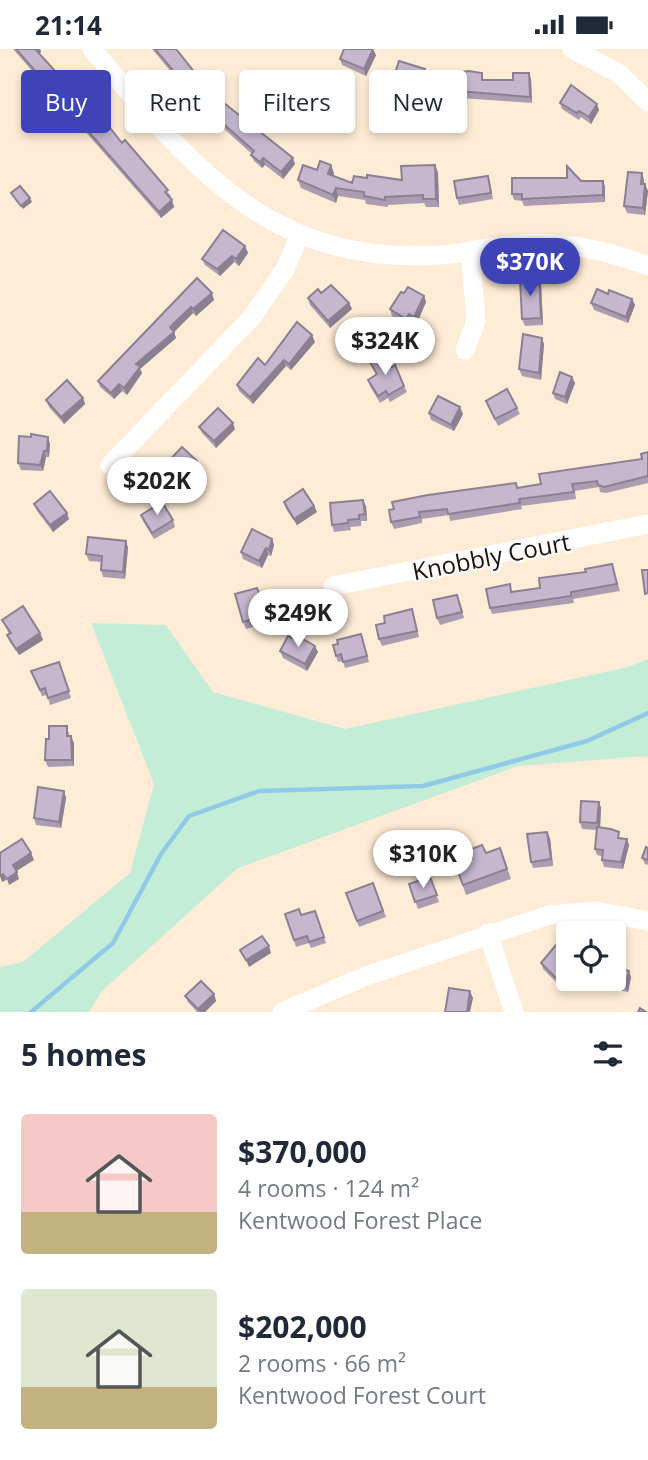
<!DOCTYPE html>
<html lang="en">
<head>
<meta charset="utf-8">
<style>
  body { margin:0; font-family:"Open Sans",sans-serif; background:#f6f6f7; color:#1f2937; height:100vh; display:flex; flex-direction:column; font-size:26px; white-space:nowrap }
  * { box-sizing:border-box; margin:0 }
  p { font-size:23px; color:#747a83 }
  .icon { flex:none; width:38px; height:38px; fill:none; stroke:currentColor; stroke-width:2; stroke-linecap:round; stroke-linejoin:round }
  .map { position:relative; height:963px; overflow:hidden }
  .panel { display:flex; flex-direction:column; background:#fff; flex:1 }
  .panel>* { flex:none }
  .hud { position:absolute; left:21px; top:21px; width:607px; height:63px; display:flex; gap:14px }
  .fabs { position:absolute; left:556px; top:872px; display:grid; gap:14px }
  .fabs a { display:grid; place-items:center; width:70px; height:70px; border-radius:7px; background:#fff; box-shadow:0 4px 10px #0003; font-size:35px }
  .price { position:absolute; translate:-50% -60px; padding:0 16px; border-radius:24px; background:#fff; color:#222; font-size:23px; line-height:46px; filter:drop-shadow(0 2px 4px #0008) }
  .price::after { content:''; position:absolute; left:50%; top:42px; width:21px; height:16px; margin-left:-10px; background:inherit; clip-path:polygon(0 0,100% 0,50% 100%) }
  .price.active { background:#3e43b7; color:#fff }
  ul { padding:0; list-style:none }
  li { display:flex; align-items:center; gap:21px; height:175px; padding:0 21px }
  li span { display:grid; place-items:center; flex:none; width:196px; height:140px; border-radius:7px; color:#555 }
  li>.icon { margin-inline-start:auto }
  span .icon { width:84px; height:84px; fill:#fffc; stroke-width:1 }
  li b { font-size:30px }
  h2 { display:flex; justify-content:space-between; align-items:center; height:84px; padding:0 21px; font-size:30px }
  .chip { padding:0 24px; border-radius:7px; background:#fff; box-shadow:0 4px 10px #0003; font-size:24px; line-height:63px }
  .chip.active { background:#3e43b7; color:#fff }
  .status { display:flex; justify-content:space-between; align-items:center; height:49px; padding:0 35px; background:#fff; direction:ltr }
  .status svg { height:19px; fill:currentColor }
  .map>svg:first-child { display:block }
  .green { fill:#c4edd8 }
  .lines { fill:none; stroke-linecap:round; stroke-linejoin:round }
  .stream { stroke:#90cae7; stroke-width:4.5 }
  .minor { stroke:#fff; stroke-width:19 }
  .wall { fill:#aa9db2 }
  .shaded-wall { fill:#8b8091 }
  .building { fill:#c6b7cf; stroke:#8b8091; stroke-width:2 }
  .labels { text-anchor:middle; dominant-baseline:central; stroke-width:5; stroke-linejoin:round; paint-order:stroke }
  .street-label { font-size:24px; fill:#1a130c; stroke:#fcfcfc }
</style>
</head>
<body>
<div class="status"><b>21:14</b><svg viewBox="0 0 49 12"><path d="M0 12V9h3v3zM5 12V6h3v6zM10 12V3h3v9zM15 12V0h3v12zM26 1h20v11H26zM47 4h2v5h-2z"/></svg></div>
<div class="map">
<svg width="648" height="963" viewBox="0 0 648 963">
  <rect width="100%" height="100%" fill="#feecd6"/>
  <path class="green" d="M91 574 166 576 213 643 345 680 628 618 648 610V707L518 717 238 819 102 942 89 963H0V918L23 913 130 824 154 735Z"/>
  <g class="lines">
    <path class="stream" d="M31 963 113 894 161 805 189 767 259 742 423 737 587 692 648 664"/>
    <g class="minor">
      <path d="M92 0C192 117 269 217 440 206 463 205 485 198 508 196 555 191 604 200 648 217"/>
      <path d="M572 0 620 25 648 53"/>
      <path d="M465 301 476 272 470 202"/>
      <path d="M110 416 252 268 285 220 300 186"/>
      <path d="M333 537 648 475"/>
      <path d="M488 884 514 963"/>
      <path d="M282 963 366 927 549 866 595 862 648 872"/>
    </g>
  </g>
  <g class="wall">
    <path d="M13 0H40L41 3 39 5 171 147 170 148 174 158 161 169Z"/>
    <path d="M152 0H176L200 30 217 32 219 39 215 42 224 54 295 115 283 130 265 116 262 119 254 112 251 106 252 105 203 61Z"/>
    <path d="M376 6 366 27 342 16 340 10Z"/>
    <path d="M427 27 420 48 395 40 392 33Z"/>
    <path d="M531 30 532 54 447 48 445 41 484 31Z"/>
    <path d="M560 54 599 61 591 75 581 68 579 71 562 60Z"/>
    <path d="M435 116 438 124 439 158H426L424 154 388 156V158L366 155 365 151 338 147 336 154 301 139 298 131 317 121 334 124 333 127 352 134 367 129 402 131Z"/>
    <path d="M644 131V135L648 142 645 166 627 164 624 157Z"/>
    <path d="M581 132H603L605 138V153L524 157 522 152 514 151 512 145Z"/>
    <path d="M490 134 493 150 459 156 457 149Z"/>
    <path d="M245 197 248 204 239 217 234 213 220 227 205 216 202 210Z"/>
    <path d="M197 229 214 251 196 267 193 264 174 283 176 289 140 320 142 324 127 346 122 342 114 350 100 338 98 332Z"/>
    <path d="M541 234 543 276 525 277 522 270Z"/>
    <path d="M321 244 349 254 352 260 330 279 310 256 308 249Z"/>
    <path d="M404 244 424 247 426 253 417 274 411 271 408 277 392 267 390 260Z"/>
    <path d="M608 245 632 250 635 256 628 274 594 261 591 254Z"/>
    <path d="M315 293 291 321 286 317 253 355 239 342 237 336 265 316Z"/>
    <path d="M544 295 541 331 522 327 519 320Z"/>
    <path d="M370 313 392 318 404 337 407 343 390 353 388 349 380 354 370 337 368 331 376 326Z"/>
    <path d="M572 328 575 334 567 355 555 350 553 344Z"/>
    <path d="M83 349 85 355 64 375 49 358 46 351Z"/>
    <path d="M486 352 517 359 520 365 498 377Z"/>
    <path d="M429 364 463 365 454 382 431 371Z"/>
    <path d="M199 378 235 380 216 399 202 384Z"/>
    <path d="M50 395 49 408H46L43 422 21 421 18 414Z"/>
    <path d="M648 403V434L606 444 600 443 599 438 575 442 576 450 521 457 522 460 450 472 449 466 422 470V474L394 480 391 473 389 461 541 435 642 410Z"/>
    <path d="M164 417 199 419 181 437 166 423Z"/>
    <path d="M284 453 314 457 317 463 297 476 286 460Z"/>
    <path d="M34 455 69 470 53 483 37 462Z"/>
    <path d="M366 457 367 472H361V477L350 478 351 481 334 483 332 476Z"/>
    <path d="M141 466 173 471 175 478 154 490 143 472Z"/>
    <path d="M272 490 274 496 271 507 268 506 262 519 243 510 241 503Z"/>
    <path d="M126 492 128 499 125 530 103 528 101 521 102 513 89 512 86 505Z"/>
    <path d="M612 515 620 542 573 550 574 554 492 565 490 559 512 543 540 539Z"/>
    <path d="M257 539 270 573 246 580 243 573Z"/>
    <path d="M457 546 464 569 440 576 437 569Z"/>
    <path d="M414 567 419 588 382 597 379 590Z"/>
    <path d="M2 571 40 584 43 591 19 606 10 593 7 586 9 585Z"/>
    <path d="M361 585 369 613 345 619 343 612 338 613 336 607 338 595Z"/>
    <path d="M280 602 318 603 307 622 283 609Z"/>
    <path d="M59 613 71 649 50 656 47 646 42 647 31 622Z"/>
    <path d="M69 683V687L74 694V717L48 718 45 711 49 690Z"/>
    <path d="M64 742 66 749 61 779 36 776 34 769Z"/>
    <path d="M599 753 601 759 600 778 621 789 629 796 623 820 604 818 602 811V807L597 806 595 800 597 781 582 780 580 773Z"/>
    <path d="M550 789 553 817 533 819 531 813Z"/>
    <path d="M500 799 511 830 466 846 455 815Z"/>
    <path d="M648 799V816L645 815 642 809Z"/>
    <path d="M430 828 439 853 418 860 409 835Z"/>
    <path d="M373 834 386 868 359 878 346 844Z"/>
    <path d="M315 862 326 894 311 899 309 894 296 898 285 865 301 866Z"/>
    <path d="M569 907V926L559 936 543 920 541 914Z"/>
    <path d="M631 928 628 943 605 938 603 931Z"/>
    <path d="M214 945 216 952 205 963H197L188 953 185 947Z"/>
  </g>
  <g class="shaded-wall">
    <path d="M35 0H40L41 3 36 7Z"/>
    <path d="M373 0 376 6 366 27 364 20Z"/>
    <path d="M425 20 427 27 420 48 418 41Z"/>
    <path d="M529 24 531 30 532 54 530 48Z"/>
    <path d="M217 32 219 39 213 44 210 37Z"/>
    <path d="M597 55 599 61 591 75 589 68Z"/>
    <path d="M263 109 265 116 262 119 260 113Z"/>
    <path d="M293 109 295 115 283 130 281 123Z"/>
    <path d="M331 116 334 124 331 133 328 125Z"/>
    <path d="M435 116 438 124 439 158 436 150Z"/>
    <path d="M642 124 644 131 643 141 641 135Z"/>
    <path d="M603 132 605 138V153L603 146Z"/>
    <path d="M645 135 648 142 645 166 643 159Z"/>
    <path d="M336 139 338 147 336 154 333 146Z"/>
    <path d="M30 149 32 153 23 160 21 157Z"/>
    <path d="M172 151 174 158 161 169 159 163Z"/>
    <path d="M245 197 248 204 239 217 236 210Z"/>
    <path d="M232 207 234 213 220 227 217 220Z"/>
    <path d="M539 228 541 234 543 276 541 269Z"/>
    <path d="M212 244 214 251 196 267 193 260Z"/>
    <path d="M424 247 426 253 417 274 414 268Z"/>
    <path d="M632 250 635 256 628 274 626 268Z"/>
    <path d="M349 254 352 260 330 279 328 272Z"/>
    <path d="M191 258 193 264 174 283 176 289 140 320 142 324 127 346 124 339 136 315Z"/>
    <path d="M409 265 411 271 408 277 406 270Z"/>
    <path d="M312 286 315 293 291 321 289 315Z"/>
    <path d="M542 289 544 295 541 331 539 324Z"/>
    <path d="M284 311 286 317 253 355 250 348Z"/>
    <path d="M572 328 575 334 567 355 565 348Z"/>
    <path d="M119 335 122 342 114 350 111 344Z"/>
    <path d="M83 349 85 355 64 375 61 368Z"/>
    <path d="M460 358 463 365 454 382 451 376Z"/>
    <path d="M233 374 235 380 216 399 214 392Z"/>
    <path d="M48 388 50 395 49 408 47 402Z"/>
    <path d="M44 402 46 408 43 422 40 416Z"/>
    <path d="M197 412 199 419 181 437 179 431Z"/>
    <path d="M363 451 366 457 367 472 365 465Z"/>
    <path d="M314 457 317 463 297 476 294 470Z"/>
    <path d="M67 464 69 470 53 483 50 476Z"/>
    <path d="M272 490 274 496 271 507 269 501Z"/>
    <path d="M126 492 128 499 125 530 123 523Z"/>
    <path d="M266 499 268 506 262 519 259 512Z"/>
    <path d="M40 584 43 591 19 606 16 600Z"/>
    <path d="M315 597 318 603 307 622 305 615Z"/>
    <path d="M71 687 74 694V717L72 711Z"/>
    <path d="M64 742 66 749 61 779 59 773Z"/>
    <path d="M599 753 601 759 600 781 597 774Z"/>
    <path d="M547 783 550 789 553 817 551 810Z"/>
    <path d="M627 790 629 796 623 820 621 813Z"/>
    <path d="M31 804 34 811 15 823 13 816Z"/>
    <path d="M17 823 19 830 9 836 7 830Z"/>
    <path d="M3 825 6 831 2 833 0 827Z"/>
    <path d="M269 897 271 904 249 918 246 911Z"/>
    <path d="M569 916V926L559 936 557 930Z"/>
    <path d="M629 922 631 928 628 943 625 937Z"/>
    <path d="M470 942 473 949 470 963H467Z"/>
    <path d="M214 945 216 952 205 963H199L198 960Z"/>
  </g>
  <g class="building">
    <path d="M16 0H35L88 58 91 55 122 94 125 91 168 141 165 143 172 151 159 163Z"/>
    <path d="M155 0H176L200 30 209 22 217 32 210 37 224 54 293 109 281 123 263 109 260 113 251 106 254 102 201 55Z"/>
    <path d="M344 0H373L364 20 340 10Z"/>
    <path d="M399 12 425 20 418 41 392 33Z"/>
    <path d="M469 22 482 24V31H513V24H529L530 48 445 41V25Z"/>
    <path d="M571 36 597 55 589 68 579 62 577 64 560 54Z"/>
    <path d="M320 112 331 116 328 125 352 134 354 127 367 129V126L402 131 401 117 435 116 436 150H423V146L385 148V151L364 147V143L336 139 333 146 298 131 303 116 317 121Z"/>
    <path d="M567 117 581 132H603V146L522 150V145H512V129H567Z"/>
    <path d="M628 123 642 124 641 135H645L643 159 624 157Z"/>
    <path d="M488 127 491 144 457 149 454 132Z"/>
    <path d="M20 137 30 149 21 157 11 144Z"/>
    <path d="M223 181 245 197 236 210 232 207 217 220 202 210Z"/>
    <path d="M539 228 541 269 522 270 520 229Z"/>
    <path d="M197 229 212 244 193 260 191 258 170 278 174 283 136 315 140 318 124 339 119 335 111 344 98 332Z"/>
    <path d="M331 236 349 254 328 272 308 249 318 240 321 244Z"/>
    <path d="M408 238 424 247 414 268 409 265 406 270 390 260 401 243 404 244Z"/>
    <path d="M597 240 608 245 609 241 632 250 626 268 591 254Z"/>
    <path d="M297 273 312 286 289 315 284 311 250 348 237 336 258 309 265 316Z"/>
    <path d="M523 285 542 289 539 324 519 320Z"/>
    <path d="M384 304 392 318 395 316 404 337 388 346 386 342 378 347 368 331 377 325 370 313Z"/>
    <path d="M560 323 572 328 565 348 553 344Z"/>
    <path d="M67 331 83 349 61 368 46 351Z"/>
    <path d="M507 340 517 359 495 370 486 352Z"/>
    <path d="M438 347 460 358 451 376 429 364Z"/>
    <path d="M218 359 233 374 214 392 199 378Z"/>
    <path d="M31 385 48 388 47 402H44L40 416 18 414 19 387 31 388Z"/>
    <path d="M182 398 197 412 179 431 164 417Z"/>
    <path d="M648 403V427L604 438 598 436 597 432 572 435 574 443 519 450 520 454 448 465 447 460 419 463 420 468 391 473 389 461 394 460 392 453 428 446 516 434 517 439 541 435 539 425 642 410 641 405Z"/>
    <path d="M303 440 314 457 294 470 284 453Z"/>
    <path d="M50 442 67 464 50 476 34 455Z"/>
    <path d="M363 451 365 465 359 466V470L348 471V474L332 476 330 454Z"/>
    <path d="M162 453 173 471 152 484 141 466Z"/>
    <path d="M252 480 272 490 269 501 266 499 259 512 241 503Z"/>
    <path d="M88 488 126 492 123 523 101 521 102 507 86 505Z"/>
    <path d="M612 515 617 535 571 543V547L490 559 486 540 510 535 511 543 540 539 539 529 586 523 585 520Z"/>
    <path d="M642 521H648V544L645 545Z"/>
    <path d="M257 539 267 566 243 573 235 545Z"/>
    <path d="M457 546 462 563 437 569 433 551Z"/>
    <path d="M23 557 40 584 16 600 7 586 11 584 2 571Z"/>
    <path d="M412 560 417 582 379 590 376 576 385 574 384 567Z"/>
    <path d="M361 585 367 607 343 613 341 605 336 607 333 596 338 595 337 591Z"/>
    <path d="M296 586 315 597 305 615 280 602 288 587 294 590Z"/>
    <path d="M59 613 69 642 48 649 45 639 40 641 31 622Z"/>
    <path d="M49 677H67V687H71L72 711H45L46 690H49Z"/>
    <path d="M38 738 64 742 59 773 34 769Z"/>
    <path d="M581 752 599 753 597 774 580 773Z"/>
    <path d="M597 778 611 780 619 783 618 789 627 790 621 813 602 811 603 801 595 800Z"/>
    <path d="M547 783 551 810 531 813 527 785Z"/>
    <path d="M22 790 31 804 13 816 17 823 7 830 3 825 0 827V804Z"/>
    <path d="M482 796 486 804 500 799 507 820 463 836 455 815 472 809 469 801Z"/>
    <path d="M646 798 648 799V811L642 809Z"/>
    <path d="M430 828 437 846 415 853 409 835Z"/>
    <path d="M373 834 383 862 357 872 346 844Z"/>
    <path d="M299 860 301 866 315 862 324 888 309 893 307 887 294 891 285 865Z"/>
    <path d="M262 887 269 897 246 911 240 901Z"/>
    <path d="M556 896 569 907V916L557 930 541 914Z"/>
    <path d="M614 918 629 922 625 937 603 931V929H614Z"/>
    <path d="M201 932 214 945 198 960 185 947Z"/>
    <path d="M449 939 470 942 467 963H445Z"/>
    <path d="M640 959 646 963H638Z"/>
  </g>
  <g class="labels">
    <g class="street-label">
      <text transform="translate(491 507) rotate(-11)">Knobbly Court</text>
    </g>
  </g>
</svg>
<div class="fabs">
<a><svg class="icon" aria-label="locate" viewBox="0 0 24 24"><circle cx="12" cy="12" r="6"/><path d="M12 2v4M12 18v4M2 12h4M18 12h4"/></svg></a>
</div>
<b class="price active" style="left:530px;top:249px">$370K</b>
<b class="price" style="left:385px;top:328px">$324K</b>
<b class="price" style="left:157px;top:468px">$202K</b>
<b class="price" style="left:298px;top:600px">$249K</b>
<b class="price" style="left:423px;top:841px">$310K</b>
<div class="hud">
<a class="chip active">Buy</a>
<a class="chip">Rent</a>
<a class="chip">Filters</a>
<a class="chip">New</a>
</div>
</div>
<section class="panel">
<h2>5 homes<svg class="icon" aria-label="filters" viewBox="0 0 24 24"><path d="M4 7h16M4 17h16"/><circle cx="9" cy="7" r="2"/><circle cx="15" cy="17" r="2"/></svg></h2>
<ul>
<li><span style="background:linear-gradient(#f6c9c9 70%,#c2b280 0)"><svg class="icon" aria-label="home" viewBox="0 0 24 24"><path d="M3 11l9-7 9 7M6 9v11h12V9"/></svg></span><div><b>$370,000</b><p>4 rooms · 124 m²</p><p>Kentwood Forest Place</p></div></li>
<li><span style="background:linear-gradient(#dfe7d0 70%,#c2b280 0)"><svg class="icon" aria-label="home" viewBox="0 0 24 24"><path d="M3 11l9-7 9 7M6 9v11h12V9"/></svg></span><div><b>$202,000</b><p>2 rooms · 66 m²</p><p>Kentwood Forest Court</p></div></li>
</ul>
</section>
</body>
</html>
